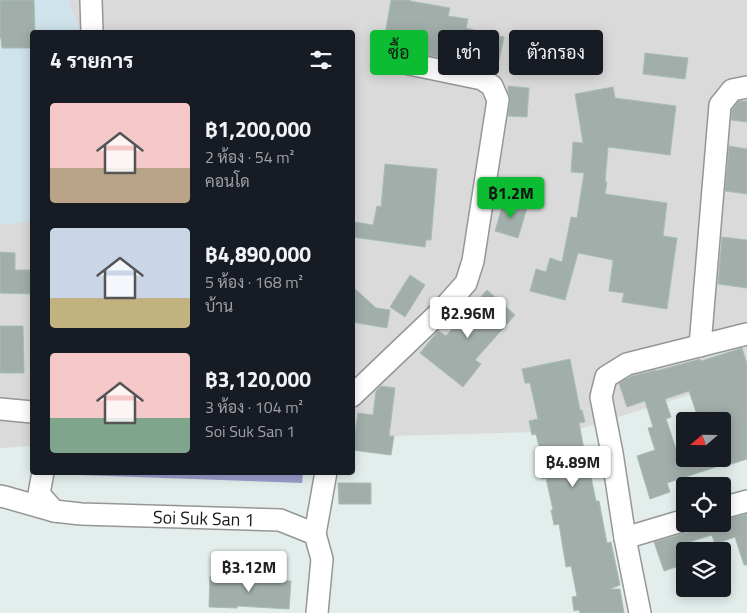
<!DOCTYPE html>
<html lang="th">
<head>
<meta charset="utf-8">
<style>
  body { margin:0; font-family:"Titillium Web",Sarabun,sans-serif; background:#20242c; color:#f1f3f6; height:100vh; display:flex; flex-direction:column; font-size:19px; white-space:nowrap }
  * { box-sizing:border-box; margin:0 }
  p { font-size:16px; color:#9ea1a6 }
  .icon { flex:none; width:28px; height:28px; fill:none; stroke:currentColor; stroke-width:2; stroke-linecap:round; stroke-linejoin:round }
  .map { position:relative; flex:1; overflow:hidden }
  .drawer { position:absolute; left:30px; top:30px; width:325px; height:445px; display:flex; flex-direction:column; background:#171b24; border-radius:5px; box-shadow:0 2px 12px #0003 }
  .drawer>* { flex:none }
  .guide { position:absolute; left:370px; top:30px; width:301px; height:45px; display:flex; gap:10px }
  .needle { width:32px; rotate:250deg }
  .buttons { position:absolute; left:676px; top:412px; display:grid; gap:10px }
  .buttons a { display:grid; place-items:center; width:55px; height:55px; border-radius:5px; background:#171b24; box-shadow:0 2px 12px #0003; font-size:25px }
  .price { position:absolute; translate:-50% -42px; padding:0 11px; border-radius:5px; background:#fff; color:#222; font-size:16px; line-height:32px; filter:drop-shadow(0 1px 2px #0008) }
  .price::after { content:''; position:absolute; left:50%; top:30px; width:15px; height:11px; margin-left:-8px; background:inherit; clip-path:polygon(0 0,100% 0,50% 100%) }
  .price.current { background:#0cbc32; color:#111 }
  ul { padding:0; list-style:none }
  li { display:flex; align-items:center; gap:15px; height:125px; padding:0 20px }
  li span { display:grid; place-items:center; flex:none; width:140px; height:100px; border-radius:5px; color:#555 }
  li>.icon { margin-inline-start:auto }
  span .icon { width:60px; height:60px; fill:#fffc; stroke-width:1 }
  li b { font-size:21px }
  h2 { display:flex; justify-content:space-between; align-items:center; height:60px; padding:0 20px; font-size:21px }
  .pill { padding:0 18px; border-radius:5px; background:#171b24; box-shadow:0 2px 12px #0003; font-size:18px; line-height:45px }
  .pill.current { background:#0cbc32; color:#111 }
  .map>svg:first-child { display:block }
  .residential { fill:#d9dad9 }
  .farmland { fill:#cee3eb }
  .forest { fill:#999dca }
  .building { fill:#a2aeaa; stroke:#a6beb5; fill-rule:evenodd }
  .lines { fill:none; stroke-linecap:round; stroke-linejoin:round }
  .minor-casing { stroke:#969696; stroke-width:24 }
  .minor { stroke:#fff; stroke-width:21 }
  .labels { text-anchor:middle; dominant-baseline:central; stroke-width:4.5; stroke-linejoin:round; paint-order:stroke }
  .street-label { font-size:18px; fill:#1c1c1c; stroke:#fff }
</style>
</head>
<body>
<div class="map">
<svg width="747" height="613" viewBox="0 0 747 613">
  <rect width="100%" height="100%" fill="#e2edec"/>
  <path class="residential" d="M0 0H747V377L573 431 353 437 352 32H32V446L0 448Z"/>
  <path class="farmland" d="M0 0H69L80 32H32V222L0 224Z"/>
  <path class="forest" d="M52 472 303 473 302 483 52 474Z"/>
  <g class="building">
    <path d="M0 0H34L35 32H32V48H2L1 38H0Z"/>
    <path d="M391 0H411L410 1 450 8 448 16 468 19 466 28 504 37 496 74 485 67 398 49H392L386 52 383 58V62H376L377 40H384Z"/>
    <path d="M645 53 688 58 685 79 643 74Z"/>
    <path d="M508 86 529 88 527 117 508 116 510 101 508 91Z"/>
    <path d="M613 87 615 98 676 106 670 155 608 147 605 182H607L605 194 667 203 663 236 677 238 667 309 622 302 624 293 609 291 613 260 578 253 565 300 530 291 536 269 546 272 550 258 562 262 571 217 577 218 584 173 571 172 573 142 583 143 575 94Z"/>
    <path d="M739 101H747V122L731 120 732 110Z"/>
    <path d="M729 146 747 149V194L725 191Z"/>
    <path d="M385 164 437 169 431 240H426L425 247 352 237 354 222 373 225 377 206 381 207Z"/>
    <path d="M504 200 527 208 518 238 495 231Z"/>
    <path d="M722 237 747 240V288L718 284Z"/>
    <path d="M0 252 15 253V270H32L31 294 0 293Z"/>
    <path d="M410 275 425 285 405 317 390 307Z"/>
    <path d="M352 286 376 308 390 310 387 328 352 322Z"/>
    <path d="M487 290 515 315 475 360 481 364 463 387 420 353 438 331 446 336Z"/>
    <path d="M0 326H23L24 373H0Z"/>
    <path d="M742 348 747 364V459L722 467V465L667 483 670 492 650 499 637 456 655 450 648 428 653 427 645 401 627 407 619 383 632 376 656 370V371L700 359 701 361ZM689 391 699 421H722V459H685V446L676 449 666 419 671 417 665 399Z"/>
    <path d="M570 359 580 410H582L585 422 579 423 585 455 593 454 595 466 589 467 596 501H599L607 543 611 542 620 585 610 589H620L624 613H580L579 610 574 611 572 597 577 596 571 566 566 567 559 524 554 525 551 510H553L546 478 542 479 539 465 543 464 536 434 532 435 529 421 538 419 530 383H525L522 369Z"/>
    <path d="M381 386 395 388 389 436H394L391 455 352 450 358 413 373 415 376 391Z"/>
    <path d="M338 483H371V504H339Z"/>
    <path d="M747 514V565H744L735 537 715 544 712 535 683 544 685 549V564L664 571 654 542 689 532 694 529 697 524H722V520Z"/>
    <path d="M210 576 238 577 237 578 291 581 289 609 237 606V608L209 607Z"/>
  </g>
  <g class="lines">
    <g class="minor-casing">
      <g id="minor">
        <path d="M91 0 92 32"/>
        <path d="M700 346 720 105 732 90 747 87"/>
        <path d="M352 396 441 311 466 283 473 261 498 100 492 86 482 79 395 61"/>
        <path d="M0 409 32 412"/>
        <path id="s1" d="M43 472 39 494 54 511 81 514 280 520 315 534 322 559 317 613"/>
        <path d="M0 496 5 497 54 511"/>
        <path d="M722 508 747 501"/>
        <path d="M315 534 326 472"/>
        <path d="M625 538 685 520"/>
        <path d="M640 613 625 538 612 453 601 397 606 377 627 364 747 334"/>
      </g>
    </g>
    <use href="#minor" class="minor"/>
  </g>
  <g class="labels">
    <g class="street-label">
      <text stroke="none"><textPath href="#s1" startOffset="195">Soi Suk San 1</textPath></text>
    </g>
  </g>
</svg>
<div class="buttons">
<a><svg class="needle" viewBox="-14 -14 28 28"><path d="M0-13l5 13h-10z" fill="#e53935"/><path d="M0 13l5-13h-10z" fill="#9ea1a6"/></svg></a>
<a><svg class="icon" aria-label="locate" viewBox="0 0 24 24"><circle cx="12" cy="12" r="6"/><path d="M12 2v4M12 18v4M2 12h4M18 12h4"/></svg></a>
<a><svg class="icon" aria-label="layers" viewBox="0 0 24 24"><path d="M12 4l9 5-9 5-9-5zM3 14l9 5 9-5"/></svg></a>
</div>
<b class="price current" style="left:511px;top:219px">฿1.2M</b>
<b class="price" style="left:468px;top:339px">฿2.96M</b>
<b class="price" style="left:573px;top:488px">฿4.89M</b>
<b class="price" style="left:249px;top:593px">฿3.12M</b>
<div class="guide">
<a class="pill current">ซื้อ</a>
<a class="pill">เช่า</a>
<a class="pill">ตัวกรอง</a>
</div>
<section class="drawer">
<h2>4 รายการ<svg class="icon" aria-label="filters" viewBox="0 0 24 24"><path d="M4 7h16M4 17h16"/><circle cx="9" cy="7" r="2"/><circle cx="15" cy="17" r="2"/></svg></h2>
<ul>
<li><span style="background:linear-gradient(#f6c9c9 65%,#b9a48a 0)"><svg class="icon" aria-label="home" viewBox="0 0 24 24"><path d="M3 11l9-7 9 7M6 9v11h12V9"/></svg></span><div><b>฿1,200,000</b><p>2 ห้อง · 54 m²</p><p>คอนโด</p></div></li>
<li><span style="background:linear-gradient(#c9d6e8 70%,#c2b280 0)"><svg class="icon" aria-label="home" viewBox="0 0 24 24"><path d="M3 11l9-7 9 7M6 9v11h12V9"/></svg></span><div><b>฿4,890,000</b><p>5 ห้อง · 168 m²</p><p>บ้าน</p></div></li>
<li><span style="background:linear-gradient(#f6c9c9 65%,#7fa58c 0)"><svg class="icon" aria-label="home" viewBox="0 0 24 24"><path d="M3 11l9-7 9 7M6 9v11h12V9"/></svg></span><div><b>฿3,120,000</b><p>3 ห้อง · 104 m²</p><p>Soi Suk San 1</p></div></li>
</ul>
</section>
</div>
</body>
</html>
